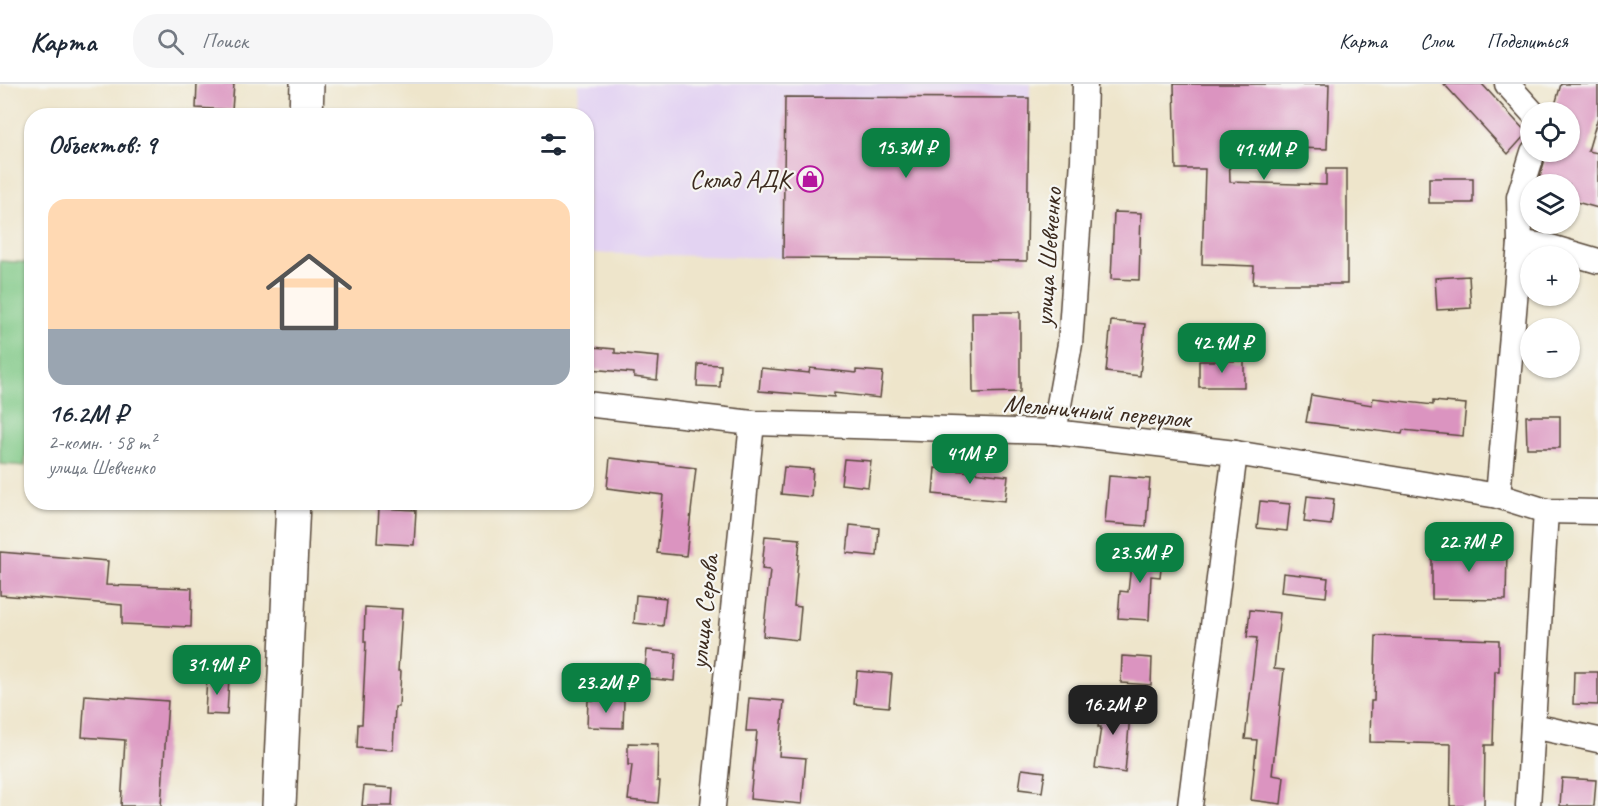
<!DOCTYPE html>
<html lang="ru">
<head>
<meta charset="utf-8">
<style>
  body { margin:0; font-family:Caveat,sans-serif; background:#f6f6f7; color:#1f2937; height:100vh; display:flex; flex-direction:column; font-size:22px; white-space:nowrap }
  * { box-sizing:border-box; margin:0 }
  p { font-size:20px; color:#747a83 }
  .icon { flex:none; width:33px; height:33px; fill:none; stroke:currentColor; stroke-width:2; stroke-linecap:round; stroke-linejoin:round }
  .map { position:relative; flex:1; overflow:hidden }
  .panel { position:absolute; left:24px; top:24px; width:570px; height:402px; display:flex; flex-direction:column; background:#fff; border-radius:24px; box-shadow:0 2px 4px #0004 }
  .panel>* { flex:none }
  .tools { position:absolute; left:1520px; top:18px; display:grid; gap:12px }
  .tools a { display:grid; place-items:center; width:60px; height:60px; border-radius:50%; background:#fff; box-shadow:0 2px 4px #0004; font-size:30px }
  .price { position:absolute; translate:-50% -51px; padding:0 14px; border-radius:12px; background:#0b8043; color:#fff; font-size:20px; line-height:39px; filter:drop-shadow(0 2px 3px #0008) }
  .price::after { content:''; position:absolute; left:50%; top:36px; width:18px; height:14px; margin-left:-9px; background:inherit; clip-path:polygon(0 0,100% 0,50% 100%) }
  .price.current { background:#222; color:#fff }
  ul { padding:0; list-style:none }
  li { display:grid; align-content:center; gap:12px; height:318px; padding:0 24px }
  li+li { border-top:2px solid #e0e1e3 }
  li span { display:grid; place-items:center; height:186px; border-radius:18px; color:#555 }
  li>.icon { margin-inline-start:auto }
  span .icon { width:108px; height:108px; fill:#fffc; stroke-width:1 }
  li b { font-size:26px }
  h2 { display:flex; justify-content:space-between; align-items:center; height:72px; padding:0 24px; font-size:26px }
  header { display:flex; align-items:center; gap:36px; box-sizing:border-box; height:84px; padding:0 30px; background:#fff; border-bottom:2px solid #e0e1e3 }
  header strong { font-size:28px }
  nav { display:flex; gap:33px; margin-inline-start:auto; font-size:21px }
  .search { width:420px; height:54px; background:#f6f6f7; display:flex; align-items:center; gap:15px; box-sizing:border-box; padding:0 21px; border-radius:24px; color:#747a83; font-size:22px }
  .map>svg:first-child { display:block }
  .built { fill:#e3d3f2 }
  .green { fill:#7ec784; stroke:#5c7851; stroke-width:1.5 }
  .building { fill:#db94c0 }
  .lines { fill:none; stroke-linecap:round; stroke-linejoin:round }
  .street-casing { stroke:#564638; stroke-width:27 }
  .secondary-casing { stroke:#564638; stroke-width:36 }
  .street { stroke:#fff; stroke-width:24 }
  .secondary { stroke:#fff; stroke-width:33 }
  .labels { text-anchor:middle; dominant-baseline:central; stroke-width:4.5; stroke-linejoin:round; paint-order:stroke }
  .poi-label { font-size:26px; fill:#3b2a1e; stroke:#f6f6f2; text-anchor:end }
  .street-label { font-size:26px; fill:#3b2a1e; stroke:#f6f6f2 }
</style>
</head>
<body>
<header>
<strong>Карта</strong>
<div class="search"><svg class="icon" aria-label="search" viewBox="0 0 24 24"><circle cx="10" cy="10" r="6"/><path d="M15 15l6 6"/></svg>Поиск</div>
<nav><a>Карта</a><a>Слои</a><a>Поделиться</a></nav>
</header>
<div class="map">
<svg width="1598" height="722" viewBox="0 0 1598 722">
  <rect width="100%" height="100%" fill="#f6f6f2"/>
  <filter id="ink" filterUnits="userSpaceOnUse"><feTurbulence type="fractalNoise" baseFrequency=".0167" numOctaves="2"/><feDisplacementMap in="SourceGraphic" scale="12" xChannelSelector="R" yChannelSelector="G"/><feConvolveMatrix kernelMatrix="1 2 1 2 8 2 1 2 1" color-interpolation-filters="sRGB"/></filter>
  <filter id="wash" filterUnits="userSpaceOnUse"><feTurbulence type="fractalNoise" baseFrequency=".008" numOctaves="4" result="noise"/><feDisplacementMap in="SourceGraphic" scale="24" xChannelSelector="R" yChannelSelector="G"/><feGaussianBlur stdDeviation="1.35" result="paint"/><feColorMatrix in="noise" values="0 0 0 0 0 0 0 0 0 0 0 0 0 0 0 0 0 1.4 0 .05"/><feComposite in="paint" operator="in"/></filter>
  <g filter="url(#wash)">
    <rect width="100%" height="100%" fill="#eee5cb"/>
    <path class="built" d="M578 0H1030L1027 177 783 174 587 169 586 32H577Z"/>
    <path class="green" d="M0 177 31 179 32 288 25 382 0 380Z"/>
    <g id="blocks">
      <g class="building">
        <path d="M197 0H234L232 26 196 24Z"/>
        <path d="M1174 0H1329L1327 65 1229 62 1230 98 1326 101V85H1347V200H1253L1254 182 1202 180 1205 85H1176Z"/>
        <path d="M1444 0H1482L1527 49 1508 70Z"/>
        <path d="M1561 0H1598V33L1588 67 1598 69V124L1569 116V100H1538L1547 68H1569V28H1553Z"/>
        <path d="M785 13 1029 14 1027 177 783 174Z"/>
        <rect x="1429" y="94" width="44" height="25"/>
        <path d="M1114 128 1141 129 1139 196 1111 195Z"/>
        <path d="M1469 192 1471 224 1437 226 1435 194Z"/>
        <path d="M972 228H1020V308L973 309Z"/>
        <path d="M1111 237 1145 240 1140 292 1106 288Z"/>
        <path d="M592 263 615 265V269L659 273 657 296 634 293V289L590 285Z"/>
        <rect x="1199" y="277" width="45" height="26"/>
        <path d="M698 280 721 281 720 303 697 302Z"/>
        <path d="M761 284 809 289 810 284 856 289V286L883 288 880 314 834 309V313L759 307Z"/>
        <path d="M1311 311 1372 321 1373 314 1433 321V317L1466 320 1463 352 1403 346 1402 350 1306 338Z"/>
        <path d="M1526 332H1560V364H1527Z"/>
        <path d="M610 374 696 384 686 472 657 469 663 411 607 404Z"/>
        <path d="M844 375 871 377 868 403 841 400Z"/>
        <path d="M784 383 813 385 811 413 781 410Z"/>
        <path d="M935 384 1008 392 1005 417 933 410Z"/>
        <path d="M1109 392 1150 395 1146 442 1105 439Z"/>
        <path d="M1307 412 1334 415 1331 441 1304 438Z"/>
        <path d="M1260 417 1290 420 1287 447 1257 444Z"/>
        <path d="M379 424 416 426 414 461 377 459Z"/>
        <path d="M850 441 879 444 877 472 847 469Z"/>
        <path d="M765 452 800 455 794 522 801 523 798 556 763 552 770 486 762 485Z"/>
        <path d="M1133 462 1163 466 1160 493 1151 492 1149 536 1118 534 1120 507 1128 508Z"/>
        <path d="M1432 463 1507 464 1506 516 1432 515Z"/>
        <path d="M0 468 108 477 106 501 192 504 191 543 122 540V521L0 511Z"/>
        <path d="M1283 489 1328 494 1326 513 1281 508Z"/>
        <path d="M636 511 666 514 663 542 634 539Z"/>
        <path d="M365 523 402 525 398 587H401L399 623H395L393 666 357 664 358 640H362L366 558H364Z"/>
        <path d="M1250 526 1280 529 1274 585 1284 586 1272 691 1284 693 1281 720 1251 716 1257 656 1245 655 1257 554 1247 553Z"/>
        <path d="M1376 552 1499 556V587H1495L1493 661H1485L1484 722H1450L1451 660 1370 658 1371 617H1374Z"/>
        <path d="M647 566 676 569 674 597 644 594Z"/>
        <path d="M1122 572 1152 574 1151 601 1121 599Z"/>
        <path d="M857 587 892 590 889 623 854 620Z"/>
        <path d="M1574 588H1598V621L1573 620Z"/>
        <path d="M207 592 229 593 227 631 205 630Z"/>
        <path d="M85 611 168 617 161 722H121L125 656 82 653Z"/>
        <path d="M749 614 784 617 779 672 806 674 802 720 750 715 757 647H746Z"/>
        <path d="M588 616 624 617 623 644 587 643Z"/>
        <path d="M1101 616 1131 619 1125 689 1095 684 1101 643H1098Z"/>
        <path d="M628 659 658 660 657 697H660L658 719 628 716 632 681H628Z"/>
        <path d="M1022 685 1045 688 1042 708 1019 705Z"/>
        <path d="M1562 694 1596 696 1594 722H1560Z"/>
        <path d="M364 702 393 704 392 722H362Z"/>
      </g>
    </g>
  </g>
  <g filter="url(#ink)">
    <use href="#blocks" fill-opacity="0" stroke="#564638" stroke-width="1.5"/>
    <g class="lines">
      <g class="street-casing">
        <g id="street">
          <path d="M1507 0 1532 28"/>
          <path d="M1520 159 1547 162 1598 177"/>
          <path d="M586 320 752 339 1054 348 1235 369 1498 412 1546 427 1598 428"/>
          <path d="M1054 348 1070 260 1083 76 1085 0"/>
          <path d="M1498 412 1520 159 1519 113 1533 68"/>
          <path d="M1533 642 1598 656"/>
          <path d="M713 722 752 339"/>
          <path d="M1190 722 1235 369"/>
          <path d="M1528 722 1546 427"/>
        </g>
      </g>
      <g class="secondary-casing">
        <g id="secondary">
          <path d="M306 32 307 0"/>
          <path d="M279 722 293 418"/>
        </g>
      </g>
      <use href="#street" class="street"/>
      <use href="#secondary" class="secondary"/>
    </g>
  </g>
  <defs>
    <g id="shop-ring" transform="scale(1.35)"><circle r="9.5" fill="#f6f6f2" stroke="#b5179e" stroke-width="1.5"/><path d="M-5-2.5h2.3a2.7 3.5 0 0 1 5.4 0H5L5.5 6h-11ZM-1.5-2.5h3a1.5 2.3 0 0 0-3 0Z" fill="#b5179e"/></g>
  </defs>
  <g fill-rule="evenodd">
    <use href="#shop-ring" x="810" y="95"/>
  </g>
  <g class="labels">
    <g class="poi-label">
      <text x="790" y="95">Склад АДК</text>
    </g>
    <g class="street-label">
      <text transform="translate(1048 173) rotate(-86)">улица Шевченко</text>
      <text transform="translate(1097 327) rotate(5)">Мельничный переулок</text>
      <text transform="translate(704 528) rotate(-84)">улица Серова</text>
    </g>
  </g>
</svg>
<div class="tools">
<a><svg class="icon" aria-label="locate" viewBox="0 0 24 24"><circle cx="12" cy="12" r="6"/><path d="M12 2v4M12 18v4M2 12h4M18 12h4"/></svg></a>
<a><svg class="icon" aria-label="layers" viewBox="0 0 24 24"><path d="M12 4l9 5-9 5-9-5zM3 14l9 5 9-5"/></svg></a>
<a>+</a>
<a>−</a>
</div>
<b class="price" style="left:906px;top:95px">15.3M ₽</b>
<b class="price" style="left:1264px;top:97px">41.4M ₽</b>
<b class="price" style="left:1222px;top:290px">42.9M ₽</b>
<b class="price" style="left:970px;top:401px">41M ₽</b>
<b class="price" style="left:1469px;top:489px">22.7M ₽</b>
<b class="price" style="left:1140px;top:500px">23.5M ₽</b>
<b class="price" style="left:217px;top:612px">31.9M ₽</b>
<b class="price" style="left:606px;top:630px">23.2M ₽</b>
<b class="price current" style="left:1113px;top:652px">16.2M ₽</b>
<section class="panel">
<h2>Объектов: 9<svg class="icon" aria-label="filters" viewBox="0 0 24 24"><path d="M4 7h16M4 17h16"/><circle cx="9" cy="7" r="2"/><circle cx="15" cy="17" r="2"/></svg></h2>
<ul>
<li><span style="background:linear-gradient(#ffd9b3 70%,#9aa5b1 0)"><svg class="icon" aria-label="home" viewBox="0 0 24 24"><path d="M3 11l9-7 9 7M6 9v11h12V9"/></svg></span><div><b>16.2M ₽</b><p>2-комн. · 58 m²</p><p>улица Шевченко</p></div></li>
</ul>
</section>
</div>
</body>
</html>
